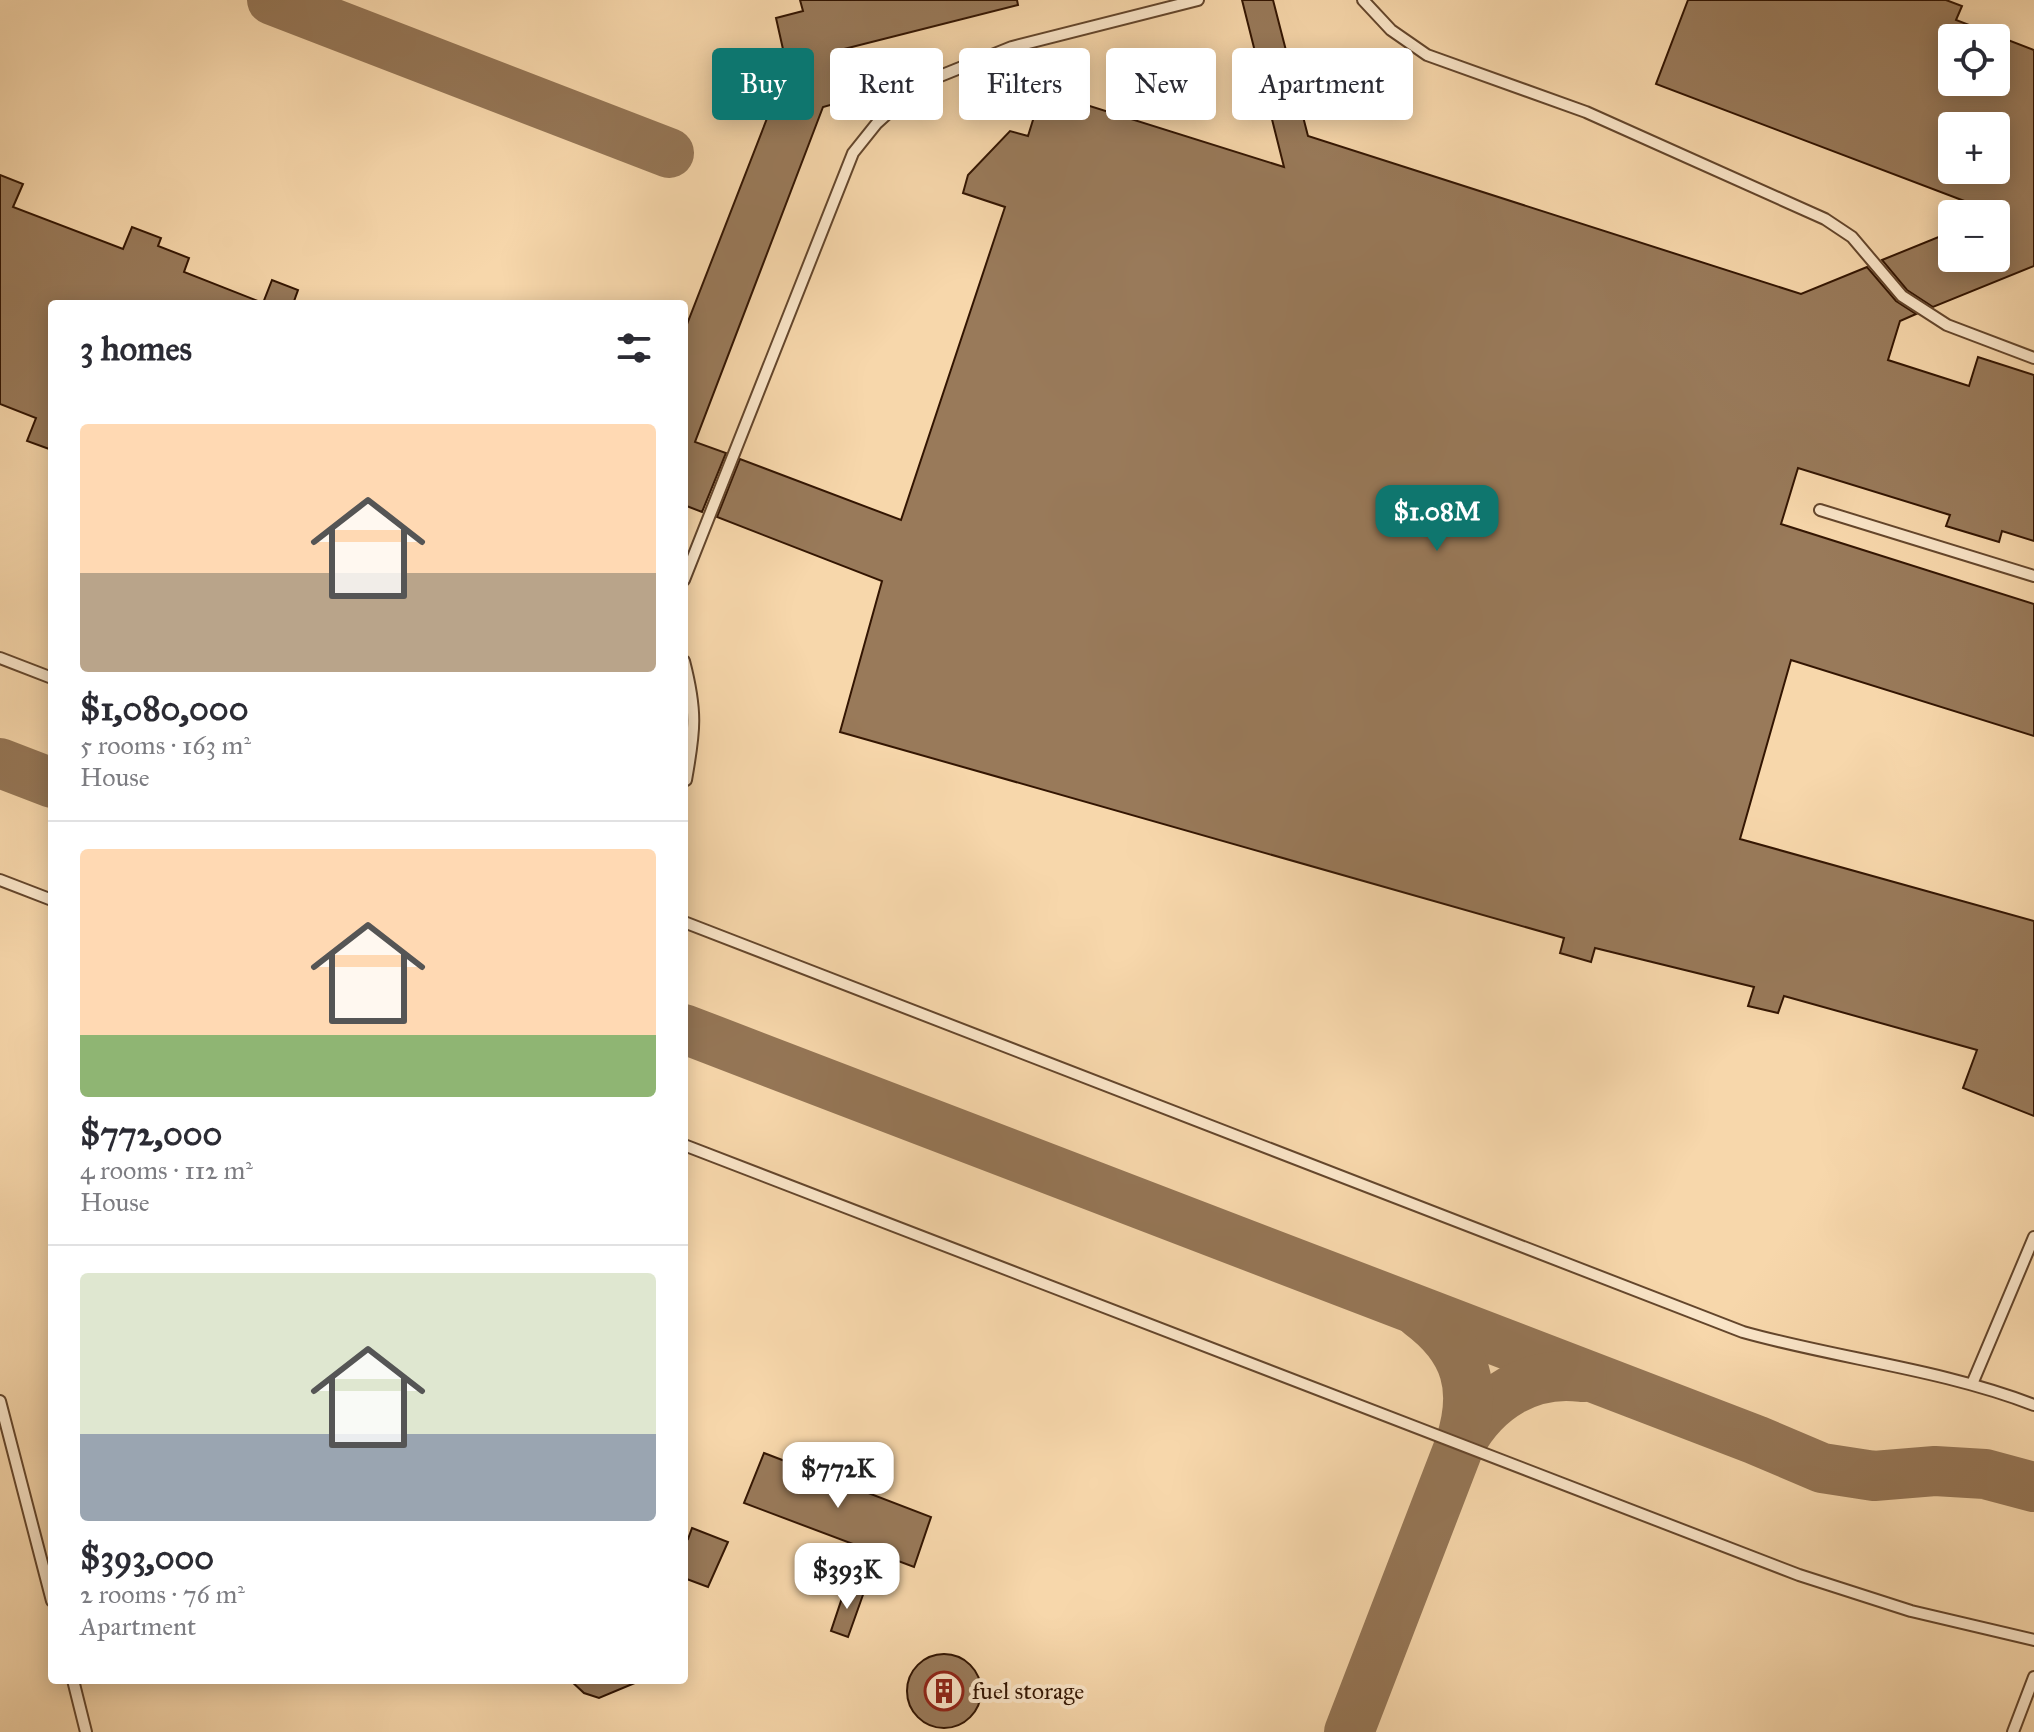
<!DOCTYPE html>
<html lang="en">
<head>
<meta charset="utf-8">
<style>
  body { margin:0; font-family:"IM FELL Great Primer",serif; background:#f7f7f7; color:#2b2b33; height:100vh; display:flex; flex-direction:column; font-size:30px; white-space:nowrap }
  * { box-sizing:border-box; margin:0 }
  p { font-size:26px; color:#7c7c81 }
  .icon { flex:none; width:44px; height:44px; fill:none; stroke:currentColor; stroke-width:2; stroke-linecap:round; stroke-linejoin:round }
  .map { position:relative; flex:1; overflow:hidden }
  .drawer { position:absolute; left:48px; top:300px; width:640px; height:1384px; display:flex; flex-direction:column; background:#fff; border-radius:8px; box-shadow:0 4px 20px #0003 }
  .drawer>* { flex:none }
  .top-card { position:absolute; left:712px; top:48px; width:760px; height:72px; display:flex; gap:16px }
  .buttons { position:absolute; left:1938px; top:24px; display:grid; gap:16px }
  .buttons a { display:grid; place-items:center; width:72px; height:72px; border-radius:8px; background:#fff; box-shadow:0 4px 20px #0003; font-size:40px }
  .price { position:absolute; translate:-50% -68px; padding:0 18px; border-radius:16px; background:#fff; color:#222; font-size:26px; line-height:52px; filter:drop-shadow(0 2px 4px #0008) }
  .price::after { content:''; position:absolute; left:50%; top:48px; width:24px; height:18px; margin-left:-12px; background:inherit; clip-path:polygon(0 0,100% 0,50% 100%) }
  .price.current { background:#0f766e; color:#fff }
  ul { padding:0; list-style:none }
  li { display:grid; align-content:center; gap:16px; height:424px; padding:0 32px }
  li+li { border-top:2px solid #e1e1e2 }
  li span { display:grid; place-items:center; height:248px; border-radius:8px; color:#555 }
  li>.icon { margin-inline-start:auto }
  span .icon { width:144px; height:144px; fill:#fffc; stroke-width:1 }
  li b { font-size:34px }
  h2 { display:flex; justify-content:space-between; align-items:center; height:96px; padding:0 32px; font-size:34px }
  .tag { padding:0 28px; border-radius:8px; background:#fff; box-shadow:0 4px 20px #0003; font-size:28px; line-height:72px }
  .tag.current { background:#0f766e; color:#fff }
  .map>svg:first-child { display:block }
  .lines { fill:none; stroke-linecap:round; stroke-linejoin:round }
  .taxiway { stroke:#957656; stroke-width:50 }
  .building { fill:#997a5a; stroke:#331502; stroke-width:2; fill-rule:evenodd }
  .service-casing { stroke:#64462c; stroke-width:14 }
  .service { stroke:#fae5c8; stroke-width:10 }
  .labels { text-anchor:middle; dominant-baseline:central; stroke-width:8; stroke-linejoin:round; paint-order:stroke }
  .poi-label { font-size:24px; fill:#331502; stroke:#fae5c8; text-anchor:start }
</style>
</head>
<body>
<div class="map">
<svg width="2034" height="1732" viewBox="0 0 2034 1732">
  <rect width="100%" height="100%" fill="#f7d7ab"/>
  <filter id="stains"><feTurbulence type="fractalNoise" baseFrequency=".0025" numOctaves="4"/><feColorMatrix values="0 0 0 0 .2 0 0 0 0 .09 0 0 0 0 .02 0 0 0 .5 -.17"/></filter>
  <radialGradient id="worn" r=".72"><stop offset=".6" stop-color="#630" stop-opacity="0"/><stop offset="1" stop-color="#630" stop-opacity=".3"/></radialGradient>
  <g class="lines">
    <g class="taxiway">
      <path d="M272 0 669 153"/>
      <path d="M0 763 52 783"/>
      <path d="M684 1029 1756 1440 1822 1468 1874 1476 1935 1471 1985 1474 2034 1487"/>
      <path d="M1461 1443C1486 1398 1530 1370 1582 1377"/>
      <path d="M1349 1732 1460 1444C1478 1389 1467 1349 1420 1314"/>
    </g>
  </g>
  <g class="building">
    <path d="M800 0H1017L1018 5 844 49 855 98 823 107 695 442 726 453 702 512 684 505V332L787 67 776 18 803 11Z"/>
    <path d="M1242 0H1273L1308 136 1801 294 1867 267 1896 301 1916 314 1900 321 1888 360 1969 386 1978 357 2034 375V541L2002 531 1999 542 1946 526 1950 515 1798 468 1781 524 2034 604V736L1791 660 1740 839 2034 921V1116L1963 1088 1977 1050 1784 996 1778 1013 1748 1006 1754 987 1595 948 1591 962 1560 953 1564 938 840 732 882 581 717 517 740 459 901 520 1005 207 963 193 968 175 1010 131 1028 136 1042 91 1284 167Z"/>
    <path d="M1688 0H1946L1962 6 1956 20 2034 50V266L1933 307 1907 290 1882 260 1941 236 1944 242 1952 239V258H1996V213L1656 84ZM1952 38H1996V82H1952ZM1952 126H1996V170H1952Z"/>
    <path d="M0 175 23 184 13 207 123 249 132 227 161 238 158 246 189 258 184 272 263 303 272 280 298 290 293 304H52V450L27 441 36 418 0 404Z"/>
    <path d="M764 1453 931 1517 914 1567 744 1503Z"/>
    <path d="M692 1528 728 1542 708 1587 684 1578V1538L688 1539Z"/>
    <path d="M846 1586 864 1592 848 1637 831 1631Z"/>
    <circle cx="944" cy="1691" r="37"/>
    <path d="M570 1680H642L599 1698 584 1693Z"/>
  </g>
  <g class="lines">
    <g class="service-casing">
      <g id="service">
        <path d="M1363 0 1391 30 1427 55 1586 112 1825 219 1852 237 1902 296 1947 325 2034 358"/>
        <path d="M1820 510 2034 576"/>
        <path d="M684 580 853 153 877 123 910 93 940 76 1012 47 1198 0"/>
        <path d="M0 658 52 678"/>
        <path d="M684 661C697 711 695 730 686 780"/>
        <path d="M0 880 52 900"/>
        <path d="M684 922 1743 1332C1839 1359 1941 1369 2034 1405"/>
        <path d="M684 1145 1799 1575 1911 1611 2034 1640"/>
        <path d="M1972 1384 2034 1237"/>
        <path d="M0 1401 52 1601"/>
        <path d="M73 1680 86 1732"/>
        <path d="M2013 1732 2034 1677"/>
      </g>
    </g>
    <use href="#service" class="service"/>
  </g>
  <defs>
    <g id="building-ring" transform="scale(2)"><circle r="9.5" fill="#fae5c8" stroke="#8f2418" stroke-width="1.5"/><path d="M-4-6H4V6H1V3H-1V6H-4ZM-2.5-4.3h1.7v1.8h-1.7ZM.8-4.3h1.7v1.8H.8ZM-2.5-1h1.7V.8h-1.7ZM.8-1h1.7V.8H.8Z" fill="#8f2418"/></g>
  </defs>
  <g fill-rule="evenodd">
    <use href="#building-ring" x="944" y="1691"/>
  </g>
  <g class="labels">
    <g class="poi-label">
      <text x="972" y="1691">fuel storage</text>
    </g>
  </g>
  <rect width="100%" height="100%" filter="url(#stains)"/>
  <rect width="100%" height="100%" fill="url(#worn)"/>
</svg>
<div class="buttons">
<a><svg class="icon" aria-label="locate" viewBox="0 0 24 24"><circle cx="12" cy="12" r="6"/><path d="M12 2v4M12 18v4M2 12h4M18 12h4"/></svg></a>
<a>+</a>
<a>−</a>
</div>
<b class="price current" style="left:1437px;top:553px">$1.08M</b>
<b class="price" style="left:838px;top:1510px">$772K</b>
<b class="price" style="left:847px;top:1611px">$393K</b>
<div class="top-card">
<a class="tag current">Buy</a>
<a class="tag">Rent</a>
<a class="tag">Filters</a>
<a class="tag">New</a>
<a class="tag">Apartment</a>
</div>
<section class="drawer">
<h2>3 homes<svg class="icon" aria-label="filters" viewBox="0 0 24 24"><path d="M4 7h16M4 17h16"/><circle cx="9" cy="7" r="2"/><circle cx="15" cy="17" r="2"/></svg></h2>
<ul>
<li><span style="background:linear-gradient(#ffd9b3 60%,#b9a48a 0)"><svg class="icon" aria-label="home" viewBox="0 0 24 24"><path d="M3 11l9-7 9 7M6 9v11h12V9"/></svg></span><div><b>$1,080,000</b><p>5 rooms · 163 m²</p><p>House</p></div></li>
<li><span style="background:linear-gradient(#ffd9b3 75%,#8fb573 0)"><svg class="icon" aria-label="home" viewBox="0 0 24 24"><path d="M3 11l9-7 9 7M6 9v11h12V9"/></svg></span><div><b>$772,000</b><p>4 rooms · 112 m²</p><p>House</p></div></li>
<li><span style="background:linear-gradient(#dfe7d0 65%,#9aa5b1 0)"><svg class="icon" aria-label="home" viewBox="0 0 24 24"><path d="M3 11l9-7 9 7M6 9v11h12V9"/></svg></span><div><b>$393,000</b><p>2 rooms · 76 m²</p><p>Apartment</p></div></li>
</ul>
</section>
</div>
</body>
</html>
